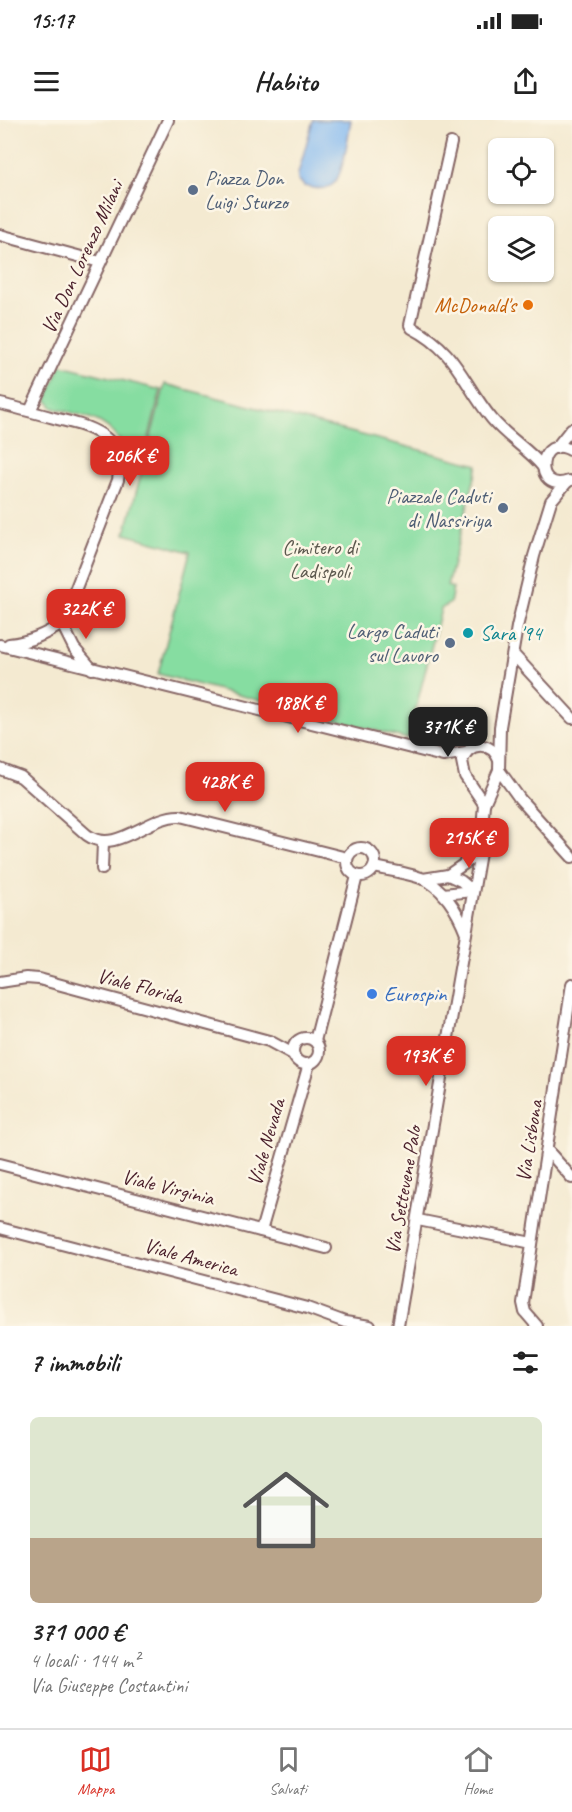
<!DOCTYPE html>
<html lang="it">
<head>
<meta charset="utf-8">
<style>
  body { margin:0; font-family:Caveat,sans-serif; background:#f2f2f2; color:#222; height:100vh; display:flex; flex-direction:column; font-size:22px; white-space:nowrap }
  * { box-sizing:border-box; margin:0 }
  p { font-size:20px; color:#767676 }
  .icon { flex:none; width:33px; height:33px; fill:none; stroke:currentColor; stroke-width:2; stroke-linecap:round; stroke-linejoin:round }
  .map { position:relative; height:1206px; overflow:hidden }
  .sheet { display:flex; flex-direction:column; background:#fff; flex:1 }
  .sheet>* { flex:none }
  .controls { position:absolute; left:488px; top:18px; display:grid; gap:12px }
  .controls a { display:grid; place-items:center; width:66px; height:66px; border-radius:9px; background:#fff; box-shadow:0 2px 4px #0004; font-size:30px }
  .price { position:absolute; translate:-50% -51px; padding:0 14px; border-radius:12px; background:#d93025; color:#fff; font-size:20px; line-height:39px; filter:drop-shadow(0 2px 3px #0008) }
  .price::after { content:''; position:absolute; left:50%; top:36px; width:18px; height:14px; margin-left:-9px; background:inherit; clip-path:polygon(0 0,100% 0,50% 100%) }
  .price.on { background:#222; color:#fff }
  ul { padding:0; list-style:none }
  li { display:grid; align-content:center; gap:12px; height:318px; padding:0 30px }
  li span { display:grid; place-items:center; height:186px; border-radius:9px; color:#555 }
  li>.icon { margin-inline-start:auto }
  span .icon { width:108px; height:108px; fill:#fffc; stroke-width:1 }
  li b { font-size:26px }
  h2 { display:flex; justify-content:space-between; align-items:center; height:72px; padding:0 30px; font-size:26px }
  .status { display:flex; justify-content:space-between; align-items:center; height:42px; padding:0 30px; background:#fff; direction:ltr }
  .status svg { height:16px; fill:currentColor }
  header { display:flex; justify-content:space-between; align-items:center; height:78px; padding:0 30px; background:#fff; font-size:27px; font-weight:600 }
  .dock { display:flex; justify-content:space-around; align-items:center; height:84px; border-top:2px solid #e0e0e0; background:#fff; font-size:16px; color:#767676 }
  .dock a { display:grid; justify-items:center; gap:3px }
  .dock .on { color:#d93025 }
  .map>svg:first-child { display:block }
  .green { fill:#86dda1; stroke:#687e66; stroke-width:1.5 }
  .water { fill:#81b8f1; stroke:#666c8e; stroke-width:1.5 }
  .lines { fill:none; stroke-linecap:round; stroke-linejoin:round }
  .minor-casing { stroke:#866665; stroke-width:14 }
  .minor { stroke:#fff; stroke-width:10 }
  .service-dot { fill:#5c6f8a; stroke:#fcf5e5; stroke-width:2 }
  .food-dot { fill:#e8710a; stroke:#fcf5e5; stroke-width:2 }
  .culture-dot { fill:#0f9aa8; stroke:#fcf5e5; stroke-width:2 }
  .shop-dot { fill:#3f7fe0; stroke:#fcf5e5; stroke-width:2 }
  .labels { text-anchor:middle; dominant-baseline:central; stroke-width:5; stroke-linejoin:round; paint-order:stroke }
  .service-label { font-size:21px; fill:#4e5e75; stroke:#fcf5e5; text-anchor:end }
  .street-label { font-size:21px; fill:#4a1f2b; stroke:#fcf5e5 }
  .food-label { font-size:21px; fill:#c56008; stroke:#fcf5e5; text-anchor:end }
  .park-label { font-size:21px; fill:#5c584e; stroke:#fcf5e5 }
  .culture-label { font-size:21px; fill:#0d838f; stroke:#fcf5e5; text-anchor:start }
  .shop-label { font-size:21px; fill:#366cbe; stroke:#fcf5e5; text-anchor:start }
</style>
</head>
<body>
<div class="status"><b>15:17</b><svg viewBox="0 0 49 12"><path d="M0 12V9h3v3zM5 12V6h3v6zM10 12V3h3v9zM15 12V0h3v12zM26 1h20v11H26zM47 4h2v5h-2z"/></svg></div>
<header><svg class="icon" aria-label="menu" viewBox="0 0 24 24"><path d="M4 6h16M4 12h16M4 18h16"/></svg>Habito<svg class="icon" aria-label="share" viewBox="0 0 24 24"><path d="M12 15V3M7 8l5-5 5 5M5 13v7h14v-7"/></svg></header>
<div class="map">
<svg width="572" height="1206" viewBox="0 0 572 1206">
  <rect width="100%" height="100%" fill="#fcf5e5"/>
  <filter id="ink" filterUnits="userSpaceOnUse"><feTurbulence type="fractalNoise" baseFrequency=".0167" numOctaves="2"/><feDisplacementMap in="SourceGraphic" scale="12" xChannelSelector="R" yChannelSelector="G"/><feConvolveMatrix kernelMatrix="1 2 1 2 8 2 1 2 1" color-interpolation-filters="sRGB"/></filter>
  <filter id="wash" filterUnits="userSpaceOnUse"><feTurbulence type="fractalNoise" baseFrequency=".008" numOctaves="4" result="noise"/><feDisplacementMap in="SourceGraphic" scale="24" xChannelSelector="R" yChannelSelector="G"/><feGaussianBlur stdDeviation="1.35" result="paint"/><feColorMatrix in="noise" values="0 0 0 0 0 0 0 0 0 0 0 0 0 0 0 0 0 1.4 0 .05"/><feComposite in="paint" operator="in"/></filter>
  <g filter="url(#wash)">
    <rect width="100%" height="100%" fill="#f4ead1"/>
    <g class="green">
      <path d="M61 245 161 270 147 325 126 332C111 298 85 296 53 288L47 279Z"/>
      <path d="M165 264 478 345 447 466 453 468 450 483 441 489 408 619 158 554 190 432 125 414Z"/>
    </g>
    <path class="water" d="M313 0H351C348 14 344 57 332 65 323 71 313 68 304 66L298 59V54Z"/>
  </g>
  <g filter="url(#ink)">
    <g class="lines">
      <g class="minor-casing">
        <g id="minor">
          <path d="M451 23 410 205 412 208C457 231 463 264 492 299 507 317 528 329 543 347"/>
          <path d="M0 115 100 142"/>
          <path d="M0 284C18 288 36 293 54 298 88 306 127 315 118 360L62 504"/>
          <path d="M30 291 168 0"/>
          <path d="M556 328 571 309"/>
          <path d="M569 361C531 375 538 310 572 331"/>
          <path d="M62 504 74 528 92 549"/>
          <path d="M9 524C29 522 44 515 62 504"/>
          <path d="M0 525 443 636 466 632"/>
          <path d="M513 534 572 598"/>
          <path d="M0 649 21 657 87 715C116 736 148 695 180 696L347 738"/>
          <path d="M499 650 520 679 572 737"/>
          <path d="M484 684 465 656 462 641C469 621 491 621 499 640"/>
          <circle cx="361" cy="742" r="14"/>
          <path d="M374 747C390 750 406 753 421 758 443 766 458 792 466 813"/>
          <path d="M102 749 103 722"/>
          <path d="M448 755 461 761 473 771"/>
          <path d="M423 759 448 755 480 733"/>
          <path d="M443 774 473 771"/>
          <path d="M0 862 26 858 39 859 269 921 293 934"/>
          <circle cx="306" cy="931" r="13"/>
          <path d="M315 921 357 756"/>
          <path d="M548 1031 572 1058"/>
          <path d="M0 1044 326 1128"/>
          <path d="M418 1100 532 1123"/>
          <path d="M0 1108 307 1188 345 1202 370 1206"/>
          <path d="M261 1111 309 944"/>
          <path d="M398 1206 480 733 484 684 499 650 500 607 517 507 534 436 551 381 567 362"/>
          <path d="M537 1206 525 1192 523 1183 572 864"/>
        </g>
      </g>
      <use href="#minor" class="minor"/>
    </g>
  </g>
  <g class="service-dot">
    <circle cx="193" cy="70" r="6"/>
    <circle cx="503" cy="388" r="6"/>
    <circle cx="450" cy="523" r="6"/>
  </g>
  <circle class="food-dot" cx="528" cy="185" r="6"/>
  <circle class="culture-dot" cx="468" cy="513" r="6"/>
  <circle class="shop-dot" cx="372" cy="874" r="6"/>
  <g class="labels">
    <g class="service-label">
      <text x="205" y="58" text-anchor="start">Piazza Don<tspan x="205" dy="24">Luigi Sturzo</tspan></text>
      <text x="491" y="376">Piazzale Caduti<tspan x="491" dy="24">di Nassiriya</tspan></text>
      <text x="438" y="511">Largo Caduti<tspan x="438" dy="24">sul Lavoro</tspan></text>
    </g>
    <g class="street-label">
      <text transform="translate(82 137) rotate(-65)">Via Don Lorenzo Milani</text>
      <text transform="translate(140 866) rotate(15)">Viale Florida</text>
      <text transform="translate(529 1021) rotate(-81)">Via Lisbona</text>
      <text transform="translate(266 1022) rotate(-74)">Viale Nevada</text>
      <text transform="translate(168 1067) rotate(14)">Viale Virginia</text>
      <text transform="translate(403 1070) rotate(-80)">Via Settevene Palo</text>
      <text transform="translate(191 1137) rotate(15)">Viale America</text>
    </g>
    <g class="food-label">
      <text x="516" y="185">McDonald's</text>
    </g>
    <g class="park-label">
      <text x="320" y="427">Cimitero di<tspan x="320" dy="24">Ladispoli</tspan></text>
    </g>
    <g class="culture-label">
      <text x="480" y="513">Sara '94</text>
    </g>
    <g class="shop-label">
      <text x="384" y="874">Eurospin</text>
    </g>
  </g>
</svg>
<div class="controls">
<a><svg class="icon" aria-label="locate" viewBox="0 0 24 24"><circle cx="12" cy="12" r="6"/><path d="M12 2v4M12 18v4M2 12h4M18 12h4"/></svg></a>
<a><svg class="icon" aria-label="layers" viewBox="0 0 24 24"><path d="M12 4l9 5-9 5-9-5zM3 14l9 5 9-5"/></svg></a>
</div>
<b class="price" style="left:130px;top:367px">206K €</b>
<b class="price" style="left:86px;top:520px">322K €</b>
<b class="price" style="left:298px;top:614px">188K €</b>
<b class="price on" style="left:448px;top:638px">371K €</b>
<b class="price" style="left:225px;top:693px">428K €</b>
<b class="price" style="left:469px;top:749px">215K €</b>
<b class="price" style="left:426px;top:967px">193K €</b>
</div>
<section class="sheet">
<h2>7 immobili<svg class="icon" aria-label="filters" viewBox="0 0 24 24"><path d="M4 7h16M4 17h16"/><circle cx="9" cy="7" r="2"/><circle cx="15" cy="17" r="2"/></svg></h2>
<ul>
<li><span style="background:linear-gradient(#dfe7d0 65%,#b9a48a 0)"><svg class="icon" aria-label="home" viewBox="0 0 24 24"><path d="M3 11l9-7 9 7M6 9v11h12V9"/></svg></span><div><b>371 000 €</b><p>4 locali · 144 m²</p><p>Via Giuseppe Costantini</p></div></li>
</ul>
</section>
<nav class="dock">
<a class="on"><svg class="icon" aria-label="map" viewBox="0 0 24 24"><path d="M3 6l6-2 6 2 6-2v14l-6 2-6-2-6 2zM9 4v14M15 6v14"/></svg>Mappa</a>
<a><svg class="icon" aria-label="saved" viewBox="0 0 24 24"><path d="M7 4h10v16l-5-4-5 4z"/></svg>Salvati</a>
<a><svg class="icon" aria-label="home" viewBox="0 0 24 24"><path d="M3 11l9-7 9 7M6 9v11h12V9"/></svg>Home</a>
</nav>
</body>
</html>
